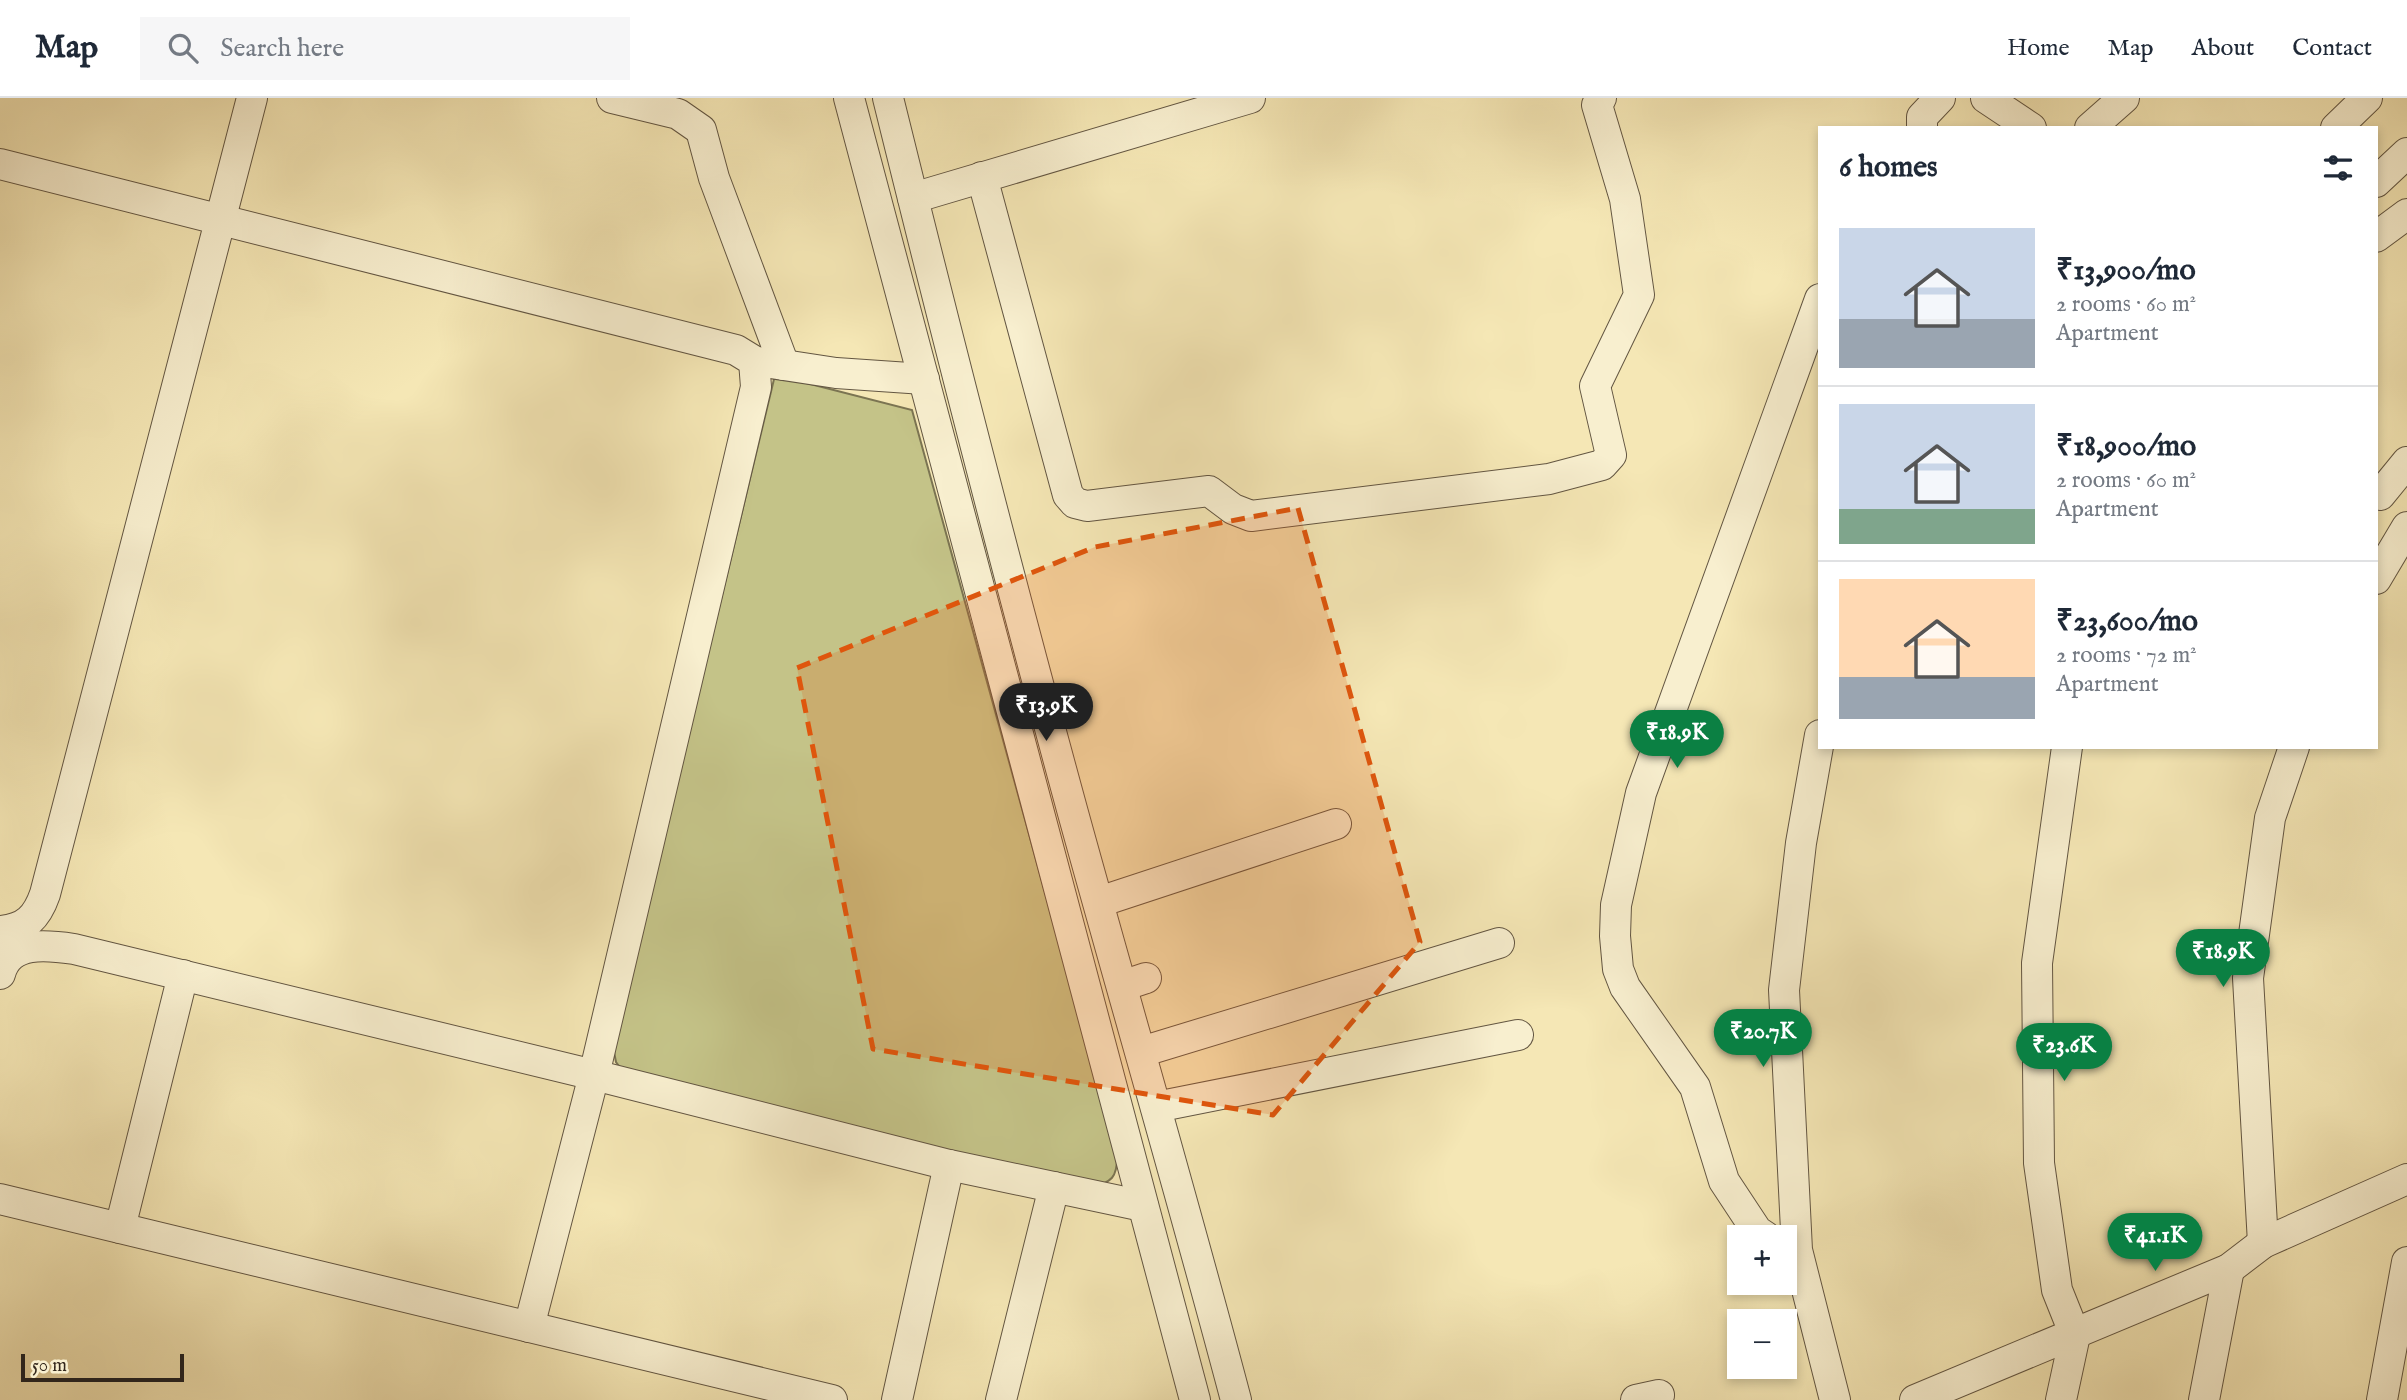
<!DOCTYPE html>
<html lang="en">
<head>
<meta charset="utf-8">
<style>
  body { margin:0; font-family:"IM FELL English",serif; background:#f6f6f7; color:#1f2937; height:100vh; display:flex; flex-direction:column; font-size:26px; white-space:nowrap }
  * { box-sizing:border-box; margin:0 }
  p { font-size:23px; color:#747a83 }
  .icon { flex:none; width:38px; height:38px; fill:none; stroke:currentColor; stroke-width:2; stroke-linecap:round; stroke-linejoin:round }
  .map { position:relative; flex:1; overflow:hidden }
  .drawer { position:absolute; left:1818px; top:28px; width:560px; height:623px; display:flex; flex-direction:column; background:#fff; border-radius:0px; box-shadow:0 4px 10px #0003 }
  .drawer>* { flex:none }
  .fabs { position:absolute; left:1727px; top:1127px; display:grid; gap:14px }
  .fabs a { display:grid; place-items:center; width:70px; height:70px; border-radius:0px; background:#fff; box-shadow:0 4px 10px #0003; font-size:35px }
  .scale { position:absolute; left:21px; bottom:18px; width:163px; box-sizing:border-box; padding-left:7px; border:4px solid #32261b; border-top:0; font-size:19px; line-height:24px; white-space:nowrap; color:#32261b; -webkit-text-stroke:5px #f8efcf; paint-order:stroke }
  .price { position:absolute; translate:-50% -60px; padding:0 16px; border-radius:24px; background:#0b8043; color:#fff; font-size:23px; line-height:46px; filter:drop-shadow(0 2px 4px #0008) }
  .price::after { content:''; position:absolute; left:50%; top:42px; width:21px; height:16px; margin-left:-10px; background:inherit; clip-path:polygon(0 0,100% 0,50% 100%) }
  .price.active { background:#222; color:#fff }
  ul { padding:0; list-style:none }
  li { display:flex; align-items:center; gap:21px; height:175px; padding:0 21px }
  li+li { border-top:2px solid #e0e1e3 }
  li span { display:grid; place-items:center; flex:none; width:196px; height:140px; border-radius:0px; color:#555 }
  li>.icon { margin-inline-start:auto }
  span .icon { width:84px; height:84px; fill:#fffc; stroke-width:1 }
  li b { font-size:30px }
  h2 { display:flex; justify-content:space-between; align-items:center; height:84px; padding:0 21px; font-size:30px }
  header { display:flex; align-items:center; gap:42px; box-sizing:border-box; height:98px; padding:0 35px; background:#fff; border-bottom:2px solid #e0e1e3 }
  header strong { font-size:33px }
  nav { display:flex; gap:38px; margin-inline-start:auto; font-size:24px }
  .search { width:490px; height:63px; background:#f6f6f7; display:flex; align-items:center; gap:18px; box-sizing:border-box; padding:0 24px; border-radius:0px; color:#747a83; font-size:26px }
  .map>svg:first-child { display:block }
  .green { fill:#c4c388; stroke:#7b7452; stroke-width:2 }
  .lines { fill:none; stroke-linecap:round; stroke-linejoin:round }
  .minor-casing { stroke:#635642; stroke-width:32 }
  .minor { stroke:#f8efcf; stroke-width:30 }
  .marked { fill:#df560d; fill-opacity:0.2; stroke:#df560d; stroke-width:5; stroke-dasharray:14 9; stroke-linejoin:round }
</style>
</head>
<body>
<header>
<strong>Map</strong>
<div class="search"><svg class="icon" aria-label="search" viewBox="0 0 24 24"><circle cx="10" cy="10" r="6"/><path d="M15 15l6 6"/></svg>Search here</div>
<nav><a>Home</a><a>Map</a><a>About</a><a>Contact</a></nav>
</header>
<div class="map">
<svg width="2407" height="1302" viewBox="0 0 2407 1302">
  <rect width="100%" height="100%" fill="#f5e7b5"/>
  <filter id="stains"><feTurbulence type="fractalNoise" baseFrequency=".00286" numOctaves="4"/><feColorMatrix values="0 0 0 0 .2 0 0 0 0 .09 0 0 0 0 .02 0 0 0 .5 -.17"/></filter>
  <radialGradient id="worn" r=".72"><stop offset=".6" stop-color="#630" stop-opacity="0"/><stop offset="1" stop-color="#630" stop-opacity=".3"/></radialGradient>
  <path class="green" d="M775 277 912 312 1117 1055C1118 1080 1112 1084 1089 1091L624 975 616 964 613 949Z"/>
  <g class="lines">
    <g class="minor-casing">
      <g id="minor">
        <path d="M612 0 678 16 701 32 714 80 784 267"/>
        <path d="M849 0 1195 1302"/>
        <path d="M888 0C947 239 1008 477 1073 715 1127 911 1184 1105 1236 1302"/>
        <path d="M1986 0 2031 30"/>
        <path d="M1922 30V19L1940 0"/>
        <path d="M2090 30 2124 0"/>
        <path d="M2336 30 2367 0"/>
        <path d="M0 66 736 252 754 263 756 289 594 977 529 1229"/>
        <path d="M982 79 1068 397 1075 405 1087 408 1209 393 1233 411 1251 418 1549 381 1602 367 1611 357 1595 288 1639 197 1625 101 1597 7 1601 0"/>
        <path d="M2376 84 2407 55"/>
        <path d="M913 100 1250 0"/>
        <path d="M2376 139 2407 116"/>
        <path d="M764 264 836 275 924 281"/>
        <path d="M2380 397 2407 364"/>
        <path d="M2376 481 2407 429"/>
        <path d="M1820 637 1801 745 1784 892 1797 1152 1835 1302"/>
        <path d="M1099 804 1336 726"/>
        <path d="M0 833C26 831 37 819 45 796L252 0"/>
        <path d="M0 876C9 842 47 847 74 851L594 977 949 1067 1143 1108"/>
        <path d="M1122 888 1146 880"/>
        <path d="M1141 954 1499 845"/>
        <path d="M1156 1009 1518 937"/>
        <path d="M0 1101 832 1302"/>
        <path d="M120 1130 183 877"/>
        <path d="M1766 1139 1757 1133 1724 1083 1695 989 1625 889 1618 871 1615 838 1616 807 1641 695 1820 201"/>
        <path d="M2263 1145 2248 880 2270 720 2294 649"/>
        <path d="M897 1302 949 1067"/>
        <path d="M1001 1302 1054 1089"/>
        <path d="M1636 1302 1659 1297"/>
        <path d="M1915 1302 2229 1171 2263 1145 2407 1081"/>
        <path d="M2061 1302 2075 1237 2057 1192 2039 1065 2037 865 2067 649"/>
        <path d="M2204 1302 2229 1171"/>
        <path d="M2382 1302 2407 1164"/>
      </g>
    </g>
    <use href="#minor" class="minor"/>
  </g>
  <path class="marked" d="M1298 410 1420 844 1273 1017 873 951 797 570 1095 449Z"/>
  <rect width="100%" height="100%" filter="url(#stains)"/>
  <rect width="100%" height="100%" fill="url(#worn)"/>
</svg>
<div class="fabs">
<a>+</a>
<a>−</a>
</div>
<div class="scale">50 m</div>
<b class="price active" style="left:1046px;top:645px">₹13.9K</b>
<b class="price" style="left:1677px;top:672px">₹18.9K</b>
<b class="price" style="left:2223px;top:891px">₹18.9K</b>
<b class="price" style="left:1763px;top:971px">₹20.7K</b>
<b class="price" style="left:2064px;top:985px">₹23.6K</b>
<b class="price" style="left:2155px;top:1175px">₹41.1K</b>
<section class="drawer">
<h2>6 homes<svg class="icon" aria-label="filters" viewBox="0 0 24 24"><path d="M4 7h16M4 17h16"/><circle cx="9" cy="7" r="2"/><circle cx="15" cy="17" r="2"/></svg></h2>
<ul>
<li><span style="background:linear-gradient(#c9d6e8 65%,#9aa5b1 0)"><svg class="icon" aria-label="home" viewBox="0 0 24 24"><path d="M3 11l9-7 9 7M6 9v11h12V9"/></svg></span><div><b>₹13,900/mo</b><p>2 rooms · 60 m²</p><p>Apartment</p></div></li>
<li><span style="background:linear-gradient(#c9d6e8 75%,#7fa58c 0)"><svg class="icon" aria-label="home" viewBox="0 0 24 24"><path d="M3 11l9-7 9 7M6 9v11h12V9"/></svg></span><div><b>₹18,900/mo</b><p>2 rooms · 60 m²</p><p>Apartment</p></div></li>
<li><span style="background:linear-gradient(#ffd9b3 70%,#9aa5b1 0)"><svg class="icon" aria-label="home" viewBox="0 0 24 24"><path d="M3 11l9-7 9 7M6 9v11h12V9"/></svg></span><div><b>₹23,600/mo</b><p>2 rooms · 72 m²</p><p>Apartment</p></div></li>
</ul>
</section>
</div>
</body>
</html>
